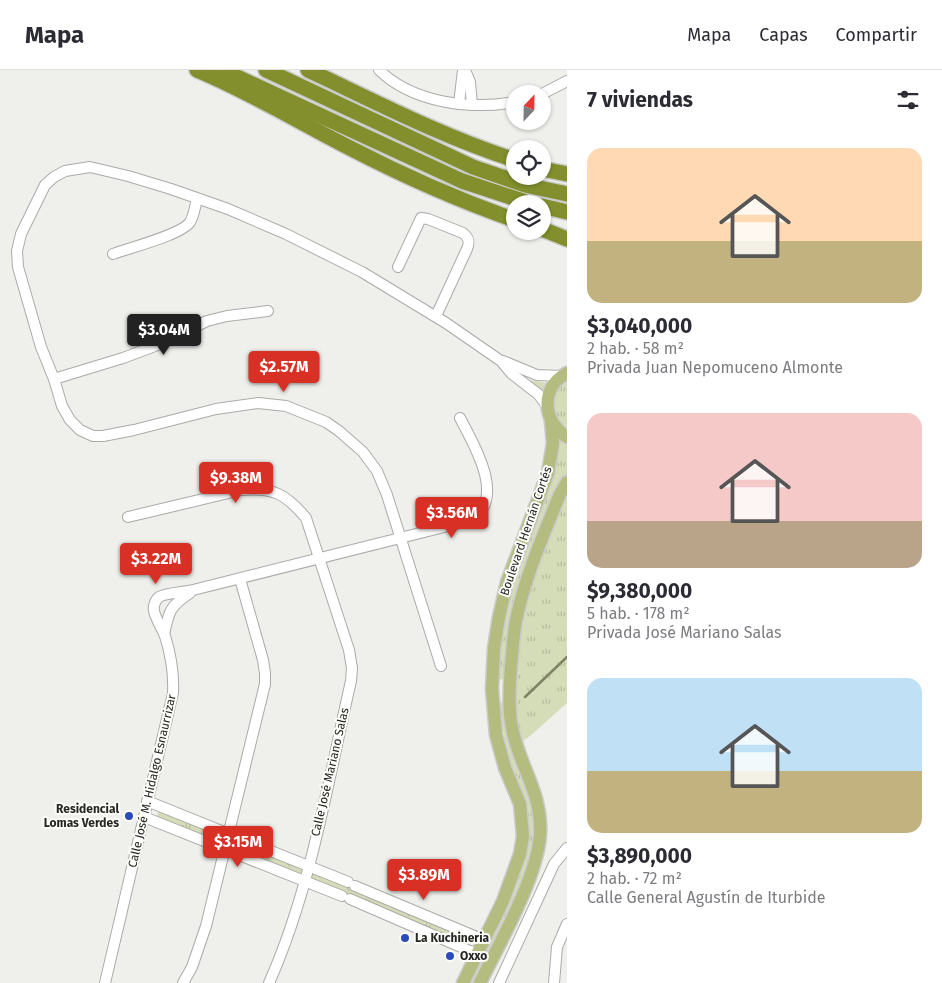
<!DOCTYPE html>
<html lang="es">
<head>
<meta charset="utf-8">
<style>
  body { margin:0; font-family:"Fira Sans",sans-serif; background:#f7f7f7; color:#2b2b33; height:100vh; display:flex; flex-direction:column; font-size:19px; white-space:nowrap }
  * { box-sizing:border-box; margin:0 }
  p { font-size:16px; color:#7c7c81 }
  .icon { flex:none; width:28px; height:28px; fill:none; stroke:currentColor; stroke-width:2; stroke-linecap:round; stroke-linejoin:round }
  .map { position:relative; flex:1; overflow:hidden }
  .panel { display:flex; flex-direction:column; background:#fff; width:375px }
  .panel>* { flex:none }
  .needle { width:32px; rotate:22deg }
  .controls { position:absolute; left:506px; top:15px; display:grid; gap:10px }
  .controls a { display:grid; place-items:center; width:45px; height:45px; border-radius:50%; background:#fff; box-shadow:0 1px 4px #0004; font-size:25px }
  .price { position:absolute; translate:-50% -42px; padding:0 11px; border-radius:5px; background:#d93025; color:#fff; font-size:16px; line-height:32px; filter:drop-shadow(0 1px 2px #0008) }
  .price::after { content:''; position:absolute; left:50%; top:30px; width:15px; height:11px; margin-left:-8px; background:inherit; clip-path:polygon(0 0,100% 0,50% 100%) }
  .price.selected { background:#222; color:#fff }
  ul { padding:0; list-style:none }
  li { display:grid; align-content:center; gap:10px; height:265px; padding:0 20px }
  li span { display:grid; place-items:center; height:155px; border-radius:15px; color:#555 }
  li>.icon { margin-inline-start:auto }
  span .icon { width:90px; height:90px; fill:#fffc; stroke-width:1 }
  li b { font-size:21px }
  h2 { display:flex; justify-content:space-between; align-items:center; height:60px; padding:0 20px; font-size:21px }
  header { display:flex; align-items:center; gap:30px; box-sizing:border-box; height:70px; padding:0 25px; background:#fff; border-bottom:1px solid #e1e1e2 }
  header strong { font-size:24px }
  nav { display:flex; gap:28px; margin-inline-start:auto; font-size:18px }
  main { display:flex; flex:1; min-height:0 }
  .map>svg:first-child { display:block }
  .park { fill:url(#park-tufts) }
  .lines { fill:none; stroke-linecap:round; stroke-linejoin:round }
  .stream { stroke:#7e8364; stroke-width:2.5 }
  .minor-casing { stroke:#aaaba8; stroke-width:12 }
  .major-casing { stroke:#cbcbcb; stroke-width:15 }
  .highway-casing { stroke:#cbcbcb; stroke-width:18 }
  .minor { stroke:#fff; stroke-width:10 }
  .major { stroke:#b4bc80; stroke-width:12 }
  .highway { stroke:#828f2c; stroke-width:15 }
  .poi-dot { fill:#2a4cbb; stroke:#fcfdf9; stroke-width:2 }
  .labels { text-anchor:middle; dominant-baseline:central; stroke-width:4; stroke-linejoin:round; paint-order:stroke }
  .street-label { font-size:12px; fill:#262725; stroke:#fcfdf9 }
  .poi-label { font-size:12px; font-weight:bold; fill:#262725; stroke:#fcfdf9; text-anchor:start }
</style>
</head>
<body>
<header>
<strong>Mapa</strong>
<nav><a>Mapa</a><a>Capas</a><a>Compartir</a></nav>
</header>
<main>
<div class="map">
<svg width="567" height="913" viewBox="0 0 567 913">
  <defs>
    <pattern id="park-tufts" width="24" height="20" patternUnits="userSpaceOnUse" patternTransform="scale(1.25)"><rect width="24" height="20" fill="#d5dcb8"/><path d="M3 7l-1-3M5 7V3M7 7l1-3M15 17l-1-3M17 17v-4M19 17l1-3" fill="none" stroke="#b7bd9e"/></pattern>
  </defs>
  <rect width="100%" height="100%" fill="#eff0ec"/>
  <g class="park">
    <path d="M567 308V363L555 351 551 330 530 310 558 315Z"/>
    <path d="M553 355 567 368V633L530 666 517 675 508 610 498 609 505 541 512 512 541 437Z"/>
    <path d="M500 632 507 633 535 729V781L479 913H467L507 832 524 730 507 681 501 649Z"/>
    <path d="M159 740 470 867 466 875 156 748Z"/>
  </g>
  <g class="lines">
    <path class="stream" d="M525 627 567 587"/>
    <g class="minor-casing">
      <g id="minor">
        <path d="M379 0C413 33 470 40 515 32"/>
        <path d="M465 0 470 12 472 35"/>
        <path d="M542 24 567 11"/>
        <path d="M459 34 463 0"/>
        <path d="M113 184C128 178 182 165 190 152 194 146 195 136 197 129"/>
        <path d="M398 197 421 148 428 149 463 163C469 168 470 172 467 179L436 246"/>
        <path d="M503 291 537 305 562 306"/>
        <path d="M54 309 123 288 155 276 207 251 227 246 268 241"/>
        <path d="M128 447 241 420C273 417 286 424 306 448L349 580 352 598 351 611C328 711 311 819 269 913"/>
        <path d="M164 564C169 541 170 536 190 523"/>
        <path d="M441 596 387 425 377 401 363 382 339 361 326 352 286 336 258 333 216 339 134 360 103 366H93L80 360 70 350 62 336 54 309 41 277 18 197 17 181 21 164 45 115 54 107 65 101 90 97 128 106 171 119 228 139 286 164 362 202 446 253 501 291 512 304 538 324 547 336"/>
        <path d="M147 731 348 812"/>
        <path d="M144 747 342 826"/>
        <path d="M355 816 484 870"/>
        <path d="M350 829 477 884"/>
        <path d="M105 913 173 623C174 603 171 585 165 566 162 558 156 550 154 541 153 537 155 530 159 527 165 523 185 522 193 520L472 450C506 427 474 375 460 348"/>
        <path d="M183 913 192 897 206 856 265 614V603L263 590 240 509"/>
        <path d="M499 913 554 794 567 778"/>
        <path d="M554 913 557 877 567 854"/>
      </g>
    </g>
    <g class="major-casing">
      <g id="major">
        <path d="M567 303C540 317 542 352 567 367"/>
        <path d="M463 913 503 831 520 784 523 766 520 734 505 698 496 665 492 619 494 578 499 547 507 512 548 403 553 373 551 352"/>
        <path d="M480 913C500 872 536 810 540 766 543 721 517 694 511 652 508 634 510 614 511 595 513 579 513 562 517 546 526 504 544 464 560 424L567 412"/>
      </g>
    </g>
    <g class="highway-casing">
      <g id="highway">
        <path d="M197 0C250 22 299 52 350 78 404 106 458 130 515 150"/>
        <path d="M266 0 473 97 525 115 567 124"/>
        <path d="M308 0C376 32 443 67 515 90"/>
        <path d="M224 1 462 111 532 134"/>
        <path d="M542 99 567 104"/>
        <path d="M542 136 567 142"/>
        <path d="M542 159 567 169"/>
      </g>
    </g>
    <use href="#minor" class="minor"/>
    <use href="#major" class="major"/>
    <use href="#highway" class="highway"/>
  </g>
  <g class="poi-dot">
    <circle cx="129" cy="746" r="5"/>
    <circle cx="405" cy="868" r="5"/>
    <circle cx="450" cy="886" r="5"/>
  </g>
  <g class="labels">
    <g class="street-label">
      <text transform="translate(526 461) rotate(-71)">Boulevard Hernán Cortés</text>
      <text transform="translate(330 702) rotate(-77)">Calle José Mariano Salas</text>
      <text transform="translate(152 711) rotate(-77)">Calle José M. Hidalgo Esnaurrizar</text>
    </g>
    <g class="poi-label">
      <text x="119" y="739" text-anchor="end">Residencial<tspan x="119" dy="14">Lomas Verdes</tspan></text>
      <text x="415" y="868">La Kuchineria</text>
      <text x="460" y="886">Oxxo</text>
    </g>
  </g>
</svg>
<div class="controls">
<a><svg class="needle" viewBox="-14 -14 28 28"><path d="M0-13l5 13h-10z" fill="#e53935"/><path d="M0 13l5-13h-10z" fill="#7c7c81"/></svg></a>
<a><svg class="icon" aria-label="locate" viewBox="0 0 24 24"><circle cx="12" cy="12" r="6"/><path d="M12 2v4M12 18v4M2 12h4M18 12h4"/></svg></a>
<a><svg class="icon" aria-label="layers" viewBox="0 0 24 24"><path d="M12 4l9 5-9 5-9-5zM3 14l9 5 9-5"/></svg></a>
</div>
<b class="price selected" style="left:164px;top:286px">$3.04M</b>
<b class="price" style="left:284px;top:323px">$2.57M</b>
<b class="price" style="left:236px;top:434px">$9.38M</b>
<b class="price" style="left:452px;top:469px">$3.56M</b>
<b class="price" style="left:156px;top:515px">$3.22M</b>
<b class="price" style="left:238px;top:798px">$3.15M</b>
<b class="price" style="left:424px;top:831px">$3.89M</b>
</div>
<section class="panel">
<h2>7 viviendas<svg class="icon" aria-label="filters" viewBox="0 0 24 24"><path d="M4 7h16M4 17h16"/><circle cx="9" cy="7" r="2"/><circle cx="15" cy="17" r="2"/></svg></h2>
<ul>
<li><span style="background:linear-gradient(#ffd9b3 60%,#c2b280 0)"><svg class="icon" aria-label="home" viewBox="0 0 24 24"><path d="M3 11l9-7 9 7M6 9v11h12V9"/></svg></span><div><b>$3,040,000</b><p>2 hab. · 58 m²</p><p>Privada Juan Nepomuceno Almonte</p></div></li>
<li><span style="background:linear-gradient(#f6c9c9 70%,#b9a48a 0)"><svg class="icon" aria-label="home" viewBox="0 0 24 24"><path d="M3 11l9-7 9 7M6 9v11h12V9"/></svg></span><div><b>$9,380,000</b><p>5 hab. · 178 m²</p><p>Privada José Mariano Salas</p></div></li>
<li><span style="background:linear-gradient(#bfe0f5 60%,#c2b280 0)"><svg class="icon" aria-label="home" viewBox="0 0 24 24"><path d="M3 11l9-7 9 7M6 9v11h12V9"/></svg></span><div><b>$3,890,000</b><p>2 hab. · 72 m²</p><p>Calle General Agustín de Iturbide</p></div></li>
</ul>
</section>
</main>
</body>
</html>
